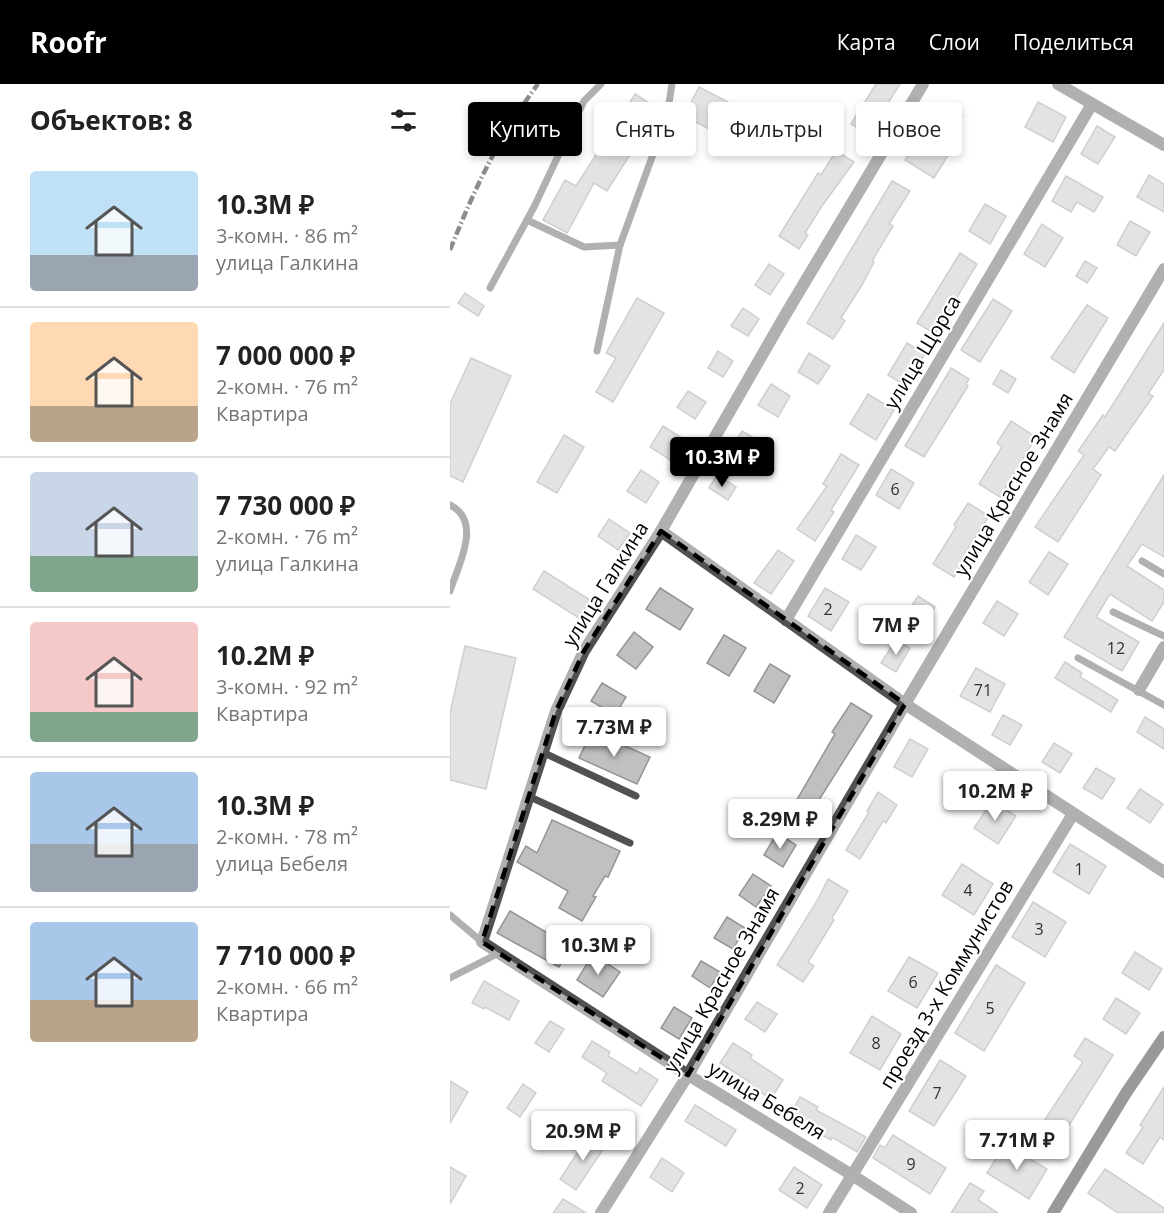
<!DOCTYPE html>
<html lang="ru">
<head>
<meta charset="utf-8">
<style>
  body { margin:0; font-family:"Open Sans",sans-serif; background:#f2f2f2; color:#222; height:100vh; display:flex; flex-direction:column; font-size:22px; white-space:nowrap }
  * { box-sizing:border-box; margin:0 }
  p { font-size:20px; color:#767676 }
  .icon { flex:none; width:33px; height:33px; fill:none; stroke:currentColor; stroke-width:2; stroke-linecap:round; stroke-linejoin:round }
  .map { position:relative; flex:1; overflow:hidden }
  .drawer { display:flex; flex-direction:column; background:#fff; width:450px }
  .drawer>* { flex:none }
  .guide { position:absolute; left:18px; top:18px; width:570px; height:54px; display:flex; gap:12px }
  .price { position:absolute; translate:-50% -51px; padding:0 14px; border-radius:6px; background:#fff; color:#222; font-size:20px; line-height:39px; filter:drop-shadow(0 2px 3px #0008) }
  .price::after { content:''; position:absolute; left:50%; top:36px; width:18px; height:14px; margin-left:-9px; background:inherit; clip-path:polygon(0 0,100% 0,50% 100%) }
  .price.on { background:#000; color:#fff }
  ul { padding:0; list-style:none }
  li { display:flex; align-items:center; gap:18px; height:150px; padding:0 30px }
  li+li { border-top:2px solid #e0e0e0 }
  li span { display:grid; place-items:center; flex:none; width:168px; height:120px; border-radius:6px; color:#555 }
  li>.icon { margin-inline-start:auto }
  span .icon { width:72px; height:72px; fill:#fffc; stroke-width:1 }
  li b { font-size:26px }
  h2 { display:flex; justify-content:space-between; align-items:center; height:72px; padding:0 30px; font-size:26px }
  .chip { padding:0 21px; border-radius:6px; background:#fff; box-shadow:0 3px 9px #0003; font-size:21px; line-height:54px }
  .chip.on { background:#000; color:#fff }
  header { display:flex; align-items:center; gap:36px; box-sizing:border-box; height:84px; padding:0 30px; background:#000; color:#fff }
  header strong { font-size:28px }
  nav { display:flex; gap:33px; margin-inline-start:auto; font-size:21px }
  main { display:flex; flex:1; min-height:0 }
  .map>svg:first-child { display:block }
  .building { fill:#c0c0c0; stroke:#959595; stroke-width:1.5 }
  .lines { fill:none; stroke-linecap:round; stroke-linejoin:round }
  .lane { stroke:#515151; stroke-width:7 }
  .street { stroke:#515151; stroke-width:12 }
  .secondary { stroke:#1e1e1e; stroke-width:12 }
  .rail { stroke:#000; stroke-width:4.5; stroke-dasharray:9 3 1.5 3; stroke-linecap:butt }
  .marked { fill:none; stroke:#000; stroke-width:4.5; stroke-dasharray:12 8; stroke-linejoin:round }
  .labels { text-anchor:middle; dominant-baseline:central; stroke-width:4.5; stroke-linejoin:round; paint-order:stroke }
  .number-label { font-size:16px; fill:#303030 }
  .street-label { font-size:20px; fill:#000; stroke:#fff }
</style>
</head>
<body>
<header>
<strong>Roofr</strong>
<nav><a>Карта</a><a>Слои</a><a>Поделиться</a></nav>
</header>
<main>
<section class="drawer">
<h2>Объектов: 8<svg class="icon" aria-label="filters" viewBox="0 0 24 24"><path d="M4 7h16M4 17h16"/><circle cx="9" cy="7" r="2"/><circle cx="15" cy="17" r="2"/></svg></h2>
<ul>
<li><span style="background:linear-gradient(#bfe0f5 70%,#9aa5b1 0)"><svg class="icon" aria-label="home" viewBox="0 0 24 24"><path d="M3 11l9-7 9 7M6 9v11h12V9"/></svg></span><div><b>10.3M ₽</b><p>3-комн. · 86 m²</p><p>улица Галкина</p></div></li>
<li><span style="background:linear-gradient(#ffd9b3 70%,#b9a48a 0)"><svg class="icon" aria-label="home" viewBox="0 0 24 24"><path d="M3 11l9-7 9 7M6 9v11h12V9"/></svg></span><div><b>7 000 000 ₽</b><p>2-комн. · 76 m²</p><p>Квартира</p></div></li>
<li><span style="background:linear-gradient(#c9d6e8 70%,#7fa58c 0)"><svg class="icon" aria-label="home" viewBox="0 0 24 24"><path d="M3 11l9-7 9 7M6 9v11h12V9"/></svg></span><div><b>7 730 000 ₽</b><p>2-комн. · 76 m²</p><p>улица Галкина</p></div></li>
<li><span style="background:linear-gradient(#f6c9c9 75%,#7fa58c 0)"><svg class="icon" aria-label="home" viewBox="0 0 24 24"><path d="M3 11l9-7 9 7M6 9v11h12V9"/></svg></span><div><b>10.2M ₽</b><p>3-комн. · 92 m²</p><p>Квартира</p></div></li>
<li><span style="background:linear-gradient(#a9c7e8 60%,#9aa5b1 0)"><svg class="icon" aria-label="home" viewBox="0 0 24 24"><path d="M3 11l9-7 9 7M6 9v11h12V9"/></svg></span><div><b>10.3M ₽</b><p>2-комн. · 78 m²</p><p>улица Бебеля</p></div></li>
<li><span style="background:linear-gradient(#a9c7e8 65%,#b9a48a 0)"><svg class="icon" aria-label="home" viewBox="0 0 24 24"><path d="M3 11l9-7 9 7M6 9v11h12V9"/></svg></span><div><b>7 710 000 ₽</b><p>2-комн. · 66 m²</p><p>Квартира</p></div></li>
</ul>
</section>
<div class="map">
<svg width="714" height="1129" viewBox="0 0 714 1129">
  <rect width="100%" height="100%" fill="#fff"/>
  <g class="building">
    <path d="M426 0H450L419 50 401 40Z"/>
    <path d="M249 3 307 33 292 62 234 32Z"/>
    <path d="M185 10 209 25 157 107 144 99 117 149 93 136 115 96 126 102Z"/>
    <path d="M588 18 616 33 603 58 575 43Z"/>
    <path d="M490 19 512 32 493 64 500 68 484 94 455 76Z"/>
    <path d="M647 42 665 53 648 80 631 70Z"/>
    <path d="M386 67 404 78 372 122 355 149 358 151 349 165 329 152 368 89 371 91Z"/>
    <path d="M699 91 714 100V128L687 113Z"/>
    <path d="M616 92 653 113 644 128 627 118 621 128 602 117Z"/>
    <path d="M442 97 460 107 439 140 443 142 422 177 424 178 412 201 391 234 395 237 383 255 357 239Z"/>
    <path d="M535 120 556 132 540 160 519 147Z"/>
    <path d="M680 137 700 148 686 172 667 161Z"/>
    <path d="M592 140 613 154 595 183 574 170Z"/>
    <path d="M510 169 527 180 485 250 467 239Z"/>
    <path d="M635 177 647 184 637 199 626 192Z"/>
    <path d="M319 180 334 190 320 211 305 201Z"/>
    <path d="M15 209 34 222 28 232 8 219Z"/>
    <path d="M187 214 214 229 163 318 146 308 166 274 156 269Z"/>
    <path d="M543 215 562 227 530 278 511 266Z"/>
    <path d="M637 221 658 234 624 289 601 274Z"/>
    <path d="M293 224 309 235 298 252 281 242Z"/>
    <path d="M714 239V286L698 310 703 312 665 367 659 363 643 385 651 391 608 458 585 443 634 371 628 367 653 331 655 333Z"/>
    <path d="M457 259 475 270 456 302 438 291Z"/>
    <path d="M268 267 283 277 273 293 258 284Z"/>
    <path d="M359 269 380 282 368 300 348 288Z"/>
    <path d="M21 274 61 292 13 398 0 392V320Z"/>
    <path d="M501 284 519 295 516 300 518 302 474 373 455 362Z"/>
    <path d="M551 286 566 295 558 309 543 300Z"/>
    <path d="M321 300 340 312 328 333 308 321Z"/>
    <path d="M238 307 256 318 245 335 227 323Z"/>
    <path d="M418 310 444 326 426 356 400 340Z"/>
    <path d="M561 337 586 353 550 413 529 400 552 363 547 359Z"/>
    <path d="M213 342 235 356 222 377 200 363Z"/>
    <path d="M292 347 319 363 309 379 282 363Z"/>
    <path d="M114 351 134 363 107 409 87 398Z"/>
    <path d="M391 370 409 381 381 426 384 428 365 457 347 445 377 402 373 400Z"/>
    <path d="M441 385 464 399 449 425 426 411Z"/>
    <path d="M191 386 209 398 196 419 177 407Z"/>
    <path d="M267 391 286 403 278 416 259 404Z"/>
    <path d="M714 391V473L692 460 677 482 714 506V518L702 537 660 510 646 533 689 558 672 587 614 553Z"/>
    <path d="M518 419 539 432 515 469 518 471 504 493 483 480 506 443 504 441Z"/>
    <path d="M159 435 180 449 168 466 148 452Z"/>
    <path d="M406 451 426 463 411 486 392 475Z"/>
    <path d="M328 466 344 477 321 510 304 499Z"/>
    <path d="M599 468 618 480 598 511 579 498Z"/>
    <path d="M94 487 140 516 129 534 83 505Z"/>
    <path d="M210 504 243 525 230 546 196 525Z"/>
    <path d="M375 504 399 518 381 547 358 532Z"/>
    <path d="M468 512 485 523 472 543 455 532Z"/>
    <path d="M547 517 568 530 554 552 533 539Z"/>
    <path d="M184 548 203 563 186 585 167 571Z"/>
    <path d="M274 551 296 564 279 592 257 579Z"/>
    <path d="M446 556 460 564 446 588 431 579Z"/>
    <path d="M15 562 66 574 36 705 0 696V629Z"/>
    <path d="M615 578 632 589 630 593 668 616 661 628 605 594Z"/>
    <path d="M320 580 340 592 324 619 304 607Z"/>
    <path d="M526 584 555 600 540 628 510 612Z"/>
    <path d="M152 599 176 613 165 631 141 617Z"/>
    <path d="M401 619 422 632 367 719 370 720 357 742 338 731 385 650 382 648Z"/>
    <path d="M553 631 572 641 560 661 542 651Z"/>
    <path d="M695 633 714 645V665L687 648Z"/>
    <path d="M142 647 200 673 187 700 129 674Z"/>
    <path d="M460 655 478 665 462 693 444 683Z"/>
    <path d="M604 659 622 670 610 689 592 678Z"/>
    <path d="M646 684 665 695 652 715 633 704Z"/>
    <path d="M690 705 713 720 700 739 677 724Z"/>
    <path d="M428 708 447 721 436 739 433 737 410 775 396 766 419 728 417 727Z"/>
    <path d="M542 717 566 732 548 760 524 744Z"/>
    <path d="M102 736 170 767 158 793 155 792 143 812 146 813 132 837 109 824 118 807 67 778 76 762 87 769Z"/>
    <path d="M327 749 346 761 333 783 314 771Z"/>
    <path d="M620 760 656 782 639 810 603 788Z"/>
    <path d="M512 780 543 800 524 831 492 811Z"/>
    <path d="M303 790 321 802 306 823 289 811Z"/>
    <path d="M378 795 398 807 382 834 384 836 358 878 364 882 353 898 327 881 367 817Z"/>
    <path d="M583 818 616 838 595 873 562 853Z"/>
    <path d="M60 827 111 857 113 854 123 860 109 883 47 849Z"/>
    <path d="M277 833 295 844 283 865 264 854Z"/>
    <path d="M685 868 712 885 699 906 672 889Z"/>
    <path d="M143 870 170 888 153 913 127 896Z"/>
    <path d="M459 873 488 889 467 924 438 907Z"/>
    <path d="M251 877 270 888 260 904 242 892Z"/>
    <path d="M546 881 575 899 534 967 505 949Z"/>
    <path d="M34 897 69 917 59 936 35 923 34 925 22 919Z"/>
    <path d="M666 914 690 929 676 950 653 935Z"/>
    <path d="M307 918 327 930 315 948 295 935Z"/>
    <path d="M224 923 242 934 229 955 211 944Z"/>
    <path d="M422 932 451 950 430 986 400 969Z"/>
    <path d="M100 937 114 945 99 968 85 959Z"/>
    <path d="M635 954 663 971 606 1062 586 1049 633 978 624 972Z"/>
    <path d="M142 957 160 968 158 972 187 990 190 984 208 996 191 1022 152 997 157 989 132 973Z"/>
    <path d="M283 959 302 971 300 974 333 996 321 1015 298 1000 300 998 270 979Z"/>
    <path d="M490 976 516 992 484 1042 459 1027Z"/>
    <path d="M0 997 18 1008 0 1039Z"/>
    <path d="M73 1000 86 1009 70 1033 57 1024Z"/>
    <path d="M714 1003V1056L710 1053 693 1080 676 1069 693 1043 690 1041Z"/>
    <path d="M350 1013 368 1023 366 1026 416 1053 407 1068 382 1053 381 1056 362 1046 364 1043 341 1029Z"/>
    <path d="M245 1021 286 1046 276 1062 235 1037Z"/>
    <path d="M140 1050 156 1061 126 1106 110 1095Z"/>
    <path d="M443 1051 496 1084 480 1110 423 1074 430 1061 435 1064Z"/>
    <path d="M555 1060 597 1085 579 1115 537 1089Z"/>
    <path d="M212 1074 234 1089 222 1108 200 1093Z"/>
    <path d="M0 1083 16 1092 0 1120Z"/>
    <path d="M344 1083 372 1101 357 1124 329 1106Z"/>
    <path d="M655 1085 714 1124V1129H668L638 1109Z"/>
    <path d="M520 1099 534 1107 528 1116 548 1129H501Z"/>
    <path d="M113 1115 136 1129H103Z"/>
  </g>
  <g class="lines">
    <g class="lane">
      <path d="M77 136 134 163 170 161"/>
      <path d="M40 204 84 123 134 17 151 0"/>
      <path d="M147 267 170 161 217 32 222 0"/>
      <path d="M0 421C33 437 8 482 0 507"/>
      <path d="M692 477 714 490"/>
      <path d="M663 528 714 552"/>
      <path d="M628 574 714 621"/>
      <path d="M92 668 186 712"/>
      <path d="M78 712 180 759"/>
      <path d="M0 831 32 858"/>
      <path d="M0 894 49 869"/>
    </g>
    <g class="street">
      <path d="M608 0 714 61"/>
      <path d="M211 447 455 620 714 788"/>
      <path d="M336 536 642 20"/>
      <path d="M689 606 714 563"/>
      <path d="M151 1129 238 991 455 620 714 185"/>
      <path d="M379 1129 623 730"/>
      <path d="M461 1129 402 1091 238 991 32 858 106 627 134 567 211 447 334 233 473 0"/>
    </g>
    <path class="secondary" d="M603 1129 676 1009 714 953"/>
    <path class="rail" d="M0 166C25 104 48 54 88 0"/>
  </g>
  <path d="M0 0H714V1129H0ZM211 447 455 620 238 991 32 858 106 627 134 567Z" fill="#fff" fill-opacity=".55" fill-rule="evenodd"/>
  <path class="marked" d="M211 447 455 620 238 991 32 858 106 627 134 567Z"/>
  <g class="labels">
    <g class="number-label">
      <text x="445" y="405">6</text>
      <text x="378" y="525">2</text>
      <text x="666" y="564">12</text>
      <text x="533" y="606">71</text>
      <text x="629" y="785">1</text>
      <text x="518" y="806">4</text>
      <text x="589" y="845">3</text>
      <text x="463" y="898">6</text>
      <text x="540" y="924">5</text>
      <text x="426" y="959">8</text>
      <text x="487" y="1009">7</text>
      <text x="461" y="1080">9</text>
      <text x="350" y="1104">2</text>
    </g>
    <g class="street-label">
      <text transform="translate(472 268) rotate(-59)">улица Щорса</text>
      <text transform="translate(563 400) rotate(-59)">улица Красное Знамя</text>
      <text transform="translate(155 500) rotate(-58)">улица Галкина</text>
      <text transform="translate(271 896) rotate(-60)">улица Красное Знамя</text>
      <text transform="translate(496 900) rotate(-59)">проезд 3-х Коммунистов</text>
      <text transform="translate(317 1016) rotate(31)">улица Бебеля</text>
    </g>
  </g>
</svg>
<b class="price on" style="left:272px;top:404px">10.3M ₽</b>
<b class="price" style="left:446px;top:572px">7M ₽</b>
<b class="price" style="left:164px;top:674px">7.73M ₽</b>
<b class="price" style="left:545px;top:738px">10.2M ₽</b>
<b class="price" style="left:330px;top:766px">8.29M ₽</b>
<b class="price" style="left:148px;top:892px">10.3M ₽</b>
<b class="price" style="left:133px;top:1078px">20.9M ₽</b>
<b class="price" style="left:567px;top:1087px">7.71M ₽</b>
<div class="guide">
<a class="chip on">Купить</a>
<a class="chip">Снять</a>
<a class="chip">Фильтры</a>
<a class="chip">Новое</a>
</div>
</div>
</main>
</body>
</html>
